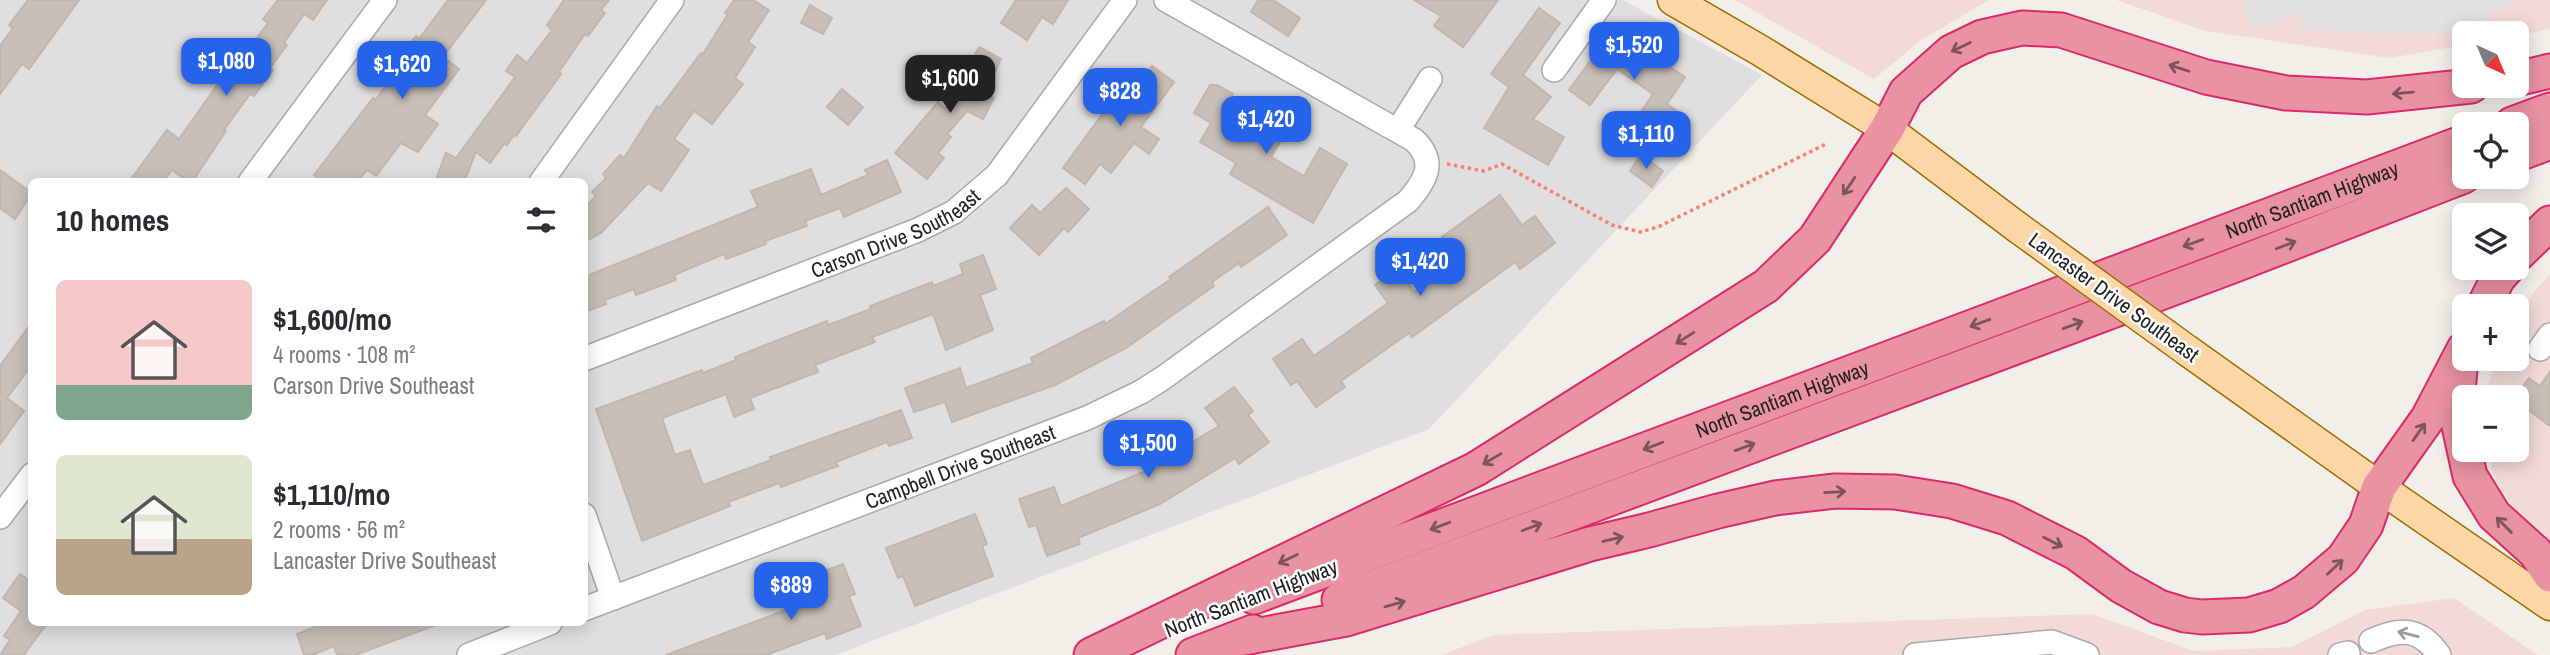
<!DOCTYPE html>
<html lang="en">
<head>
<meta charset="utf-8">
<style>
  body { margin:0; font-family:"Archivo Narrow",sans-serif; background:#f2f2f3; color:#2b2b33; height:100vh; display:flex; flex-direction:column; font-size:26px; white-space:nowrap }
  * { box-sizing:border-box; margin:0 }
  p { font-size:23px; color:#7c7c81 }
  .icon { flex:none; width:38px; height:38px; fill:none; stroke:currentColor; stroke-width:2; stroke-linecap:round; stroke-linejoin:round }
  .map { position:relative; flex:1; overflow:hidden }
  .drawer { position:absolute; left:28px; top:178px; width:560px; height:448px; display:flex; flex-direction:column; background:#fff; border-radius:10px; box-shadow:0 4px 18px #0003 }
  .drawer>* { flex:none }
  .needle { width:46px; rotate:136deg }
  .controls { position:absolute; left:2452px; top:21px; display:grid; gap:14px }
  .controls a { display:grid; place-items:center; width:77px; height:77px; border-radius:10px; background:#fff; box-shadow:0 4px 18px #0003; font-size:35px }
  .price { position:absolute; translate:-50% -60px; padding:0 16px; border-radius:14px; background:#2563eb; color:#fff; font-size:23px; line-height:46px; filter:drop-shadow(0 2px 4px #0008) }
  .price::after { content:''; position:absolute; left:50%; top:42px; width:21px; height:16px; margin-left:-10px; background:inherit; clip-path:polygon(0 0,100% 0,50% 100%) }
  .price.on { background:#222; color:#fff }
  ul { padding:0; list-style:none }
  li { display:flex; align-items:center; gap:21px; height:175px; padding:0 28px }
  li span { display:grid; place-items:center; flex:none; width:196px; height:140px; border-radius:10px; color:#555 }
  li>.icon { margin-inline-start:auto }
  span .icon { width:84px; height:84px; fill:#fffc; stroke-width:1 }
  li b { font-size:30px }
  h2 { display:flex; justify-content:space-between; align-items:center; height:84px; padding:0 28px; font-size:30px }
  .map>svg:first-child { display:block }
  .residential { fill:#e0dfdf; fill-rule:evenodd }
  .commercial { fill:#f2dad9 }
  .parking { fill:#e2e2e2 }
  .building { fill:#c7bfb8; stroke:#c4b6ab; stroke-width:2 }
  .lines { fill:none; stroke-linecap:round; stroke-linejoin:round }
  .minor-casing { stroke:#a9a9a9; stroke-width:26 }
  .major-casing { stroke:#a06b00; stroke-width:33 }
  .highway-casing { stroke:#dc2a67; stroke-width:37 }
  .path { stroke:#fa8072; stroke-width:3.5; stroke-dasharray:3.5 3.5; stroke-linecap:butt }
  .minor { stroke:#fff; stroke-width:23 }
  .major { stroke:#fcd6a4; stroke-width:30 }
  .highway { stroke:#e892a2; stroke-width:33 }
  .major-bridge-casing { stroke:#a06b00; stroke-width:33; stroke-linecap:butt }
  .major-bridge { stroke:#fcd6a4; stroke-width:30 }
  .oneway { stroke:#7b545c }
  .oneway2 { stroke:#9c9c9c }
  .labels { text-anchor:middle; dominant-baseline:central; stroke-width:5; stroke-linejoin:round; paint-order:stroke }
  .street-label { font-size:21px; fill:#222; stroke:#fff }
</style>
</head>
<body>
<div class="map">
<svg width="2550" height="655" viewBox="0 0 2550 655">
  <rect width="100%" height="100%" fill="#f2efe9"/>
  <path class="residential" d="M0 0H1623L1762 75 1429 429 835 655H0ZM32 182H584V623H32Z"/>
  <g class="commercial">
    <path d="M1735 0H1989L1920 41 1874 79Z"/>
    <path d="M2116 0H2550V29L2517 36 2516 33H2464V45L2390 58 2206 31Z"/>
    <path d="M2550 274V545L2528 528 2495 480 2487 450H2516V397H2485L2496 359H2516L2517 322 2531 296Z"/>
    <path d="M2454 598 2538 655H1442L1493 635 2092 614 2194 651 2292 647 2365 610Z"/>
  </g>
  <path class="parking" d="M2241 0H2518L2487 16 2488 31 2397 34 2301 30V15L2297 13 2252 28Z"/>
  <g class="building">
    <path d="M28 0H79L29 69 22 64 0 94V46L13 28 9 25Z"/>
    <path d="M278 0H327L313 20 304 14 284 43 287 45 270 68 273 70 254 96 250 94 224 130 226 131 192 182H188L172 170 163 182H129L167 130 179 139 220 81 223 83 268 23 263 19Z"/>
    <path d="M448 0H486L443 57 459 69 425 115 438 124 418 152 401 143 376 176 367 170 357 182H323L314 175 373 98 375 100 406 59 401 55 416 36 419 39Z"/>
    <path d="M564 0H609L601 10 605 13 588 36 585 34 559 72 561 74 516 136 514 135 507 145 504 144 490 163 476 152 464 182H435L446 153 456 158 515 77 506 71 517 55 527 63 552 30 547 25Z"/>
    <path d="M734 0H753L769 10 748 42 755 47 735 78 743 84 712 124 694 111 674 139 689 150 661 191 648 183 601 233 584 242V208L596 196 592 192 606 178 603 174 620 155 624 158 657 106 660 108 701 53 703 54 728 14 725 13Z"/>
    <path d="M1016 0H1068L1053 24 1042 17 1027 40 1001 23Z"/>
    <path d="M1258 0H1273L1300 18 1288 36 1251 12Z"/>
    <path d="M1414 0H1498L1463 47 1434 26 1441 16Z"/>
    <path d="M810 5 832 18 823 34 801 23Z"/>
    <path d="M1539 8 1560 23 1523 75 1551 97 1533 119 1564 137 1548 165 1484 128 1509 87 1491 74Z"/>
    <path d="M1612 31 1655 63 1658 59 1685 77 1667 104 1685 117 1670 139 1637 118 1653 94 1617 69 1590 105 1569 90Z"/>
    <path d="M979 47 1001 59 985 93 994 98 983 119 967 111 947 134 951 137 938 153 944 158 927 179 895 153 938 102 945 109Z"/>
    <path d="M1152 66 1174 82 1141 127 1159 139 1149 154 1134 143 1111 173 1100 164 1085 184 1063 168 1120 90 1129 97Z"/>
    <path d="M1210 85H1217L1233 94 1227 105 1260 123 1265 113 1289 127 1271 157 1304 176 1320 148 1347 164 1313 223 1230 174 1236 163 1200 142 1211 123 1194 113Z"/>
    <path d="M842 89 863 107 848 125 827 107Z"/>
    <path d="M1641 155 1663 171 1652 187 1630 171Z"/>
    <path d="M887 160 901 192 844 217 840 208 805 221 807 226 765 241 766 244 726 259 724 254 674 275 676 280 636 295 634 289 605 300 606 304 584 312V277L758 207 751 191 811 169 821 195 868 175 865 170Z"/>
    <path d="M0 170 32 193 15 219 0 208Z"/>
    <path d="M1066 188 1089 209 1068 232 1064 228 1039 255 1010 228 1032 205 1040 213Z"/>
    <path d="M1500 195 1522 225 1535 216 1555 243 1520 269 1515 262 1412 337 1409 333 1341 381 1345 387 1316 407 1297 381 1291 385 1273 359 1302 339 1314 356 1388 303 1375 285 1398 269 1414 292 1440 273 1458 259 1442 237Z"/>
    <path d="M1268 207 1287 235 1241 267 1239 263 1212 282 1214 286 1126 348 1055 385 952 422 945 402 914 412 905 388 960 368 966 388 1033 363 1031 358 1104 321 1105 324 1171 279 1169 277Z"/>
    <path d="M983 255 996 289 980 295 993 330 946 350 933 314 872 337 875 342 815 365 818 372 750 398 754 409 734 417 726 394 662 418 675 455 690 450 703 485 771 460 770 457 901 410 912 438 889 446 887 442 836 462 838 466 781 487 779 483 728 502 730 506 642 541 596 409 702 370 703 373 736 360 735 357 827 321 828 325 871 309 870 306 932 282 933 286 963 274 960 264Z"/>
    <path d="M32 322V365L7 398 24 411 0 444V366Z"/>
    <path d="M2550 372V426L2516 401V397H2514L2529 378 2540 386Z"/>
    <path d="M1234 387 1253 411 1248 415 1269 442 1239 464 1235 458 1160 504 1078 538 1080 544 1047 556 1036 525 1029 527 1019 499 1054 487 1061 506 1143 472 1219 426 1205 408Z"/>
    <path d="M975 514 987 544 982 546 993 576 915 606 903 576 898 578 886 548Z"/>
    <path d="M843 564 855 594 849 596 861 626 827 639 825 633 766 655H666L818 598 810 576Z"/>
    <path d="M20 574 32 582V623H47L24 655H0L10 640 4 636 21 611 3 598Z"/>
    <path d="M325 623H436V625L355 655H337L334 646 312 655H304L297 634Z"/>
  </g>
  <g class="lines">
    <g class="minor-casing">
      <g id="minor">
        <path d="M1554 70 1604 0"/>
        <path d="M1398 130 1430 79"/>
        <path d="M250 182 385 0"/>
        <path d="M541 182 672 0"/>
        <path d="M2540 349 2550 335"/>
        <path id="s1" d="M584 359 918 230 954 212 997 175 1125 0"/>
        <path d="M584 515 613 598"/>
        <path d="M0 517 32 475"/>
        <path id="s2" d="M584 609 1087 418 1141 392 1163 378 1408 201C1426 180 1437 162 1414 140L1166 0"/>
        <path d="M2371 641C2399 628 2420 627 2439 655"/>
        <path d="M469 655 550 623"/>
        <path d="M1915 655 2052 642 2087 655"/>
        <path d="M2340 655 2348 653"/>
      </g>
    </g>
    <g class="major-casing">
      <g id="major">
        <path d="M1673 0 1761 51 1887 129 2017 227"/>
        <path d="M2188 351 2379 487 2550 605"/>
      </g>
    </g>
    <g class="highway-casing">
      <g id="highway">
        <path d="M2516 79 2550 71"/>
        <path d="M2512 124 2550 110"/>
        <path d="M2516 155 2550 142"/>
        <path d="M2516 256 2550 223"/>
        <path d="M2484 306 2498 278 2507 268"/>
        <path d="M2460 370 2456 412 2470 476 2494 515 2536 553 2550 575"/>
        <path id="s3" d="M1254 597 2464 142"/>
        <path d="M1339 600 2235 265 2464 176"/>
        <path d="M1233 640 1346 619 1590 544 1649 530 1718 511 1775 498 1835 491 1895 492 1952 501 2007 518 2076 553 2121 586 2159 607 2185 615 2202 617 2249 615 2279 606 2304 592 2343 559 2366 525 2379 487 2428 418 2464 349"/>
        <path d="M1091 655 1476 469 1766 286 1815 239 1887 129 1906 92 1951 52 1982 37 2022 28 2061 30 2206 77 2286 93 2367 97 2471 86"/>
        <path d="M1193 655 1253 632"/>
      </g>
    </g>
    <path class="path" d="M1447 164 1484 171 1502 164 1612 225 1640 232 1658 227 1826 144"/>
    <use href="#minor" class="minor"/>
    <use href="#major" class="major"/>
    <use href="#highway" class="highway"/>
    <g class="major-bridge-casing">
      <path id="major-bridge" d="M2017 227 2188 351"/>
    </g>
    <use href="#major-bridge" class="major-bridge"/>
  </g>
  <defs><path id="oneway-shaft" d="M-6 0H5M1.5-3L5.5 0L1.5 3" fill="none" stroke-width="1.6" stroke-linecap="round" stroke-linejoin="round" transform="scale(1.75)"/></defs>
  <g class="oneway">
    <use href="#oneway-shaft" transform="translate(1961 47) rotate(154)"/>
    <use href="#oneway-shaft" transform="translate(2179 68) rotate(-162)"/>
    <use href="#oneway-shaft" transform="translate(2403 93) rotate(175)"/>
    <use href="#oneway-shaft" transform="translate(1849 186) rotate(124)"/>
    <use href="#oneway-shaft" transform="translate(2193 243) rotate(160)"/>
    <use href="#oneway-shaft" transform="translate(2286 245) rotate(-21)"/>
    <use href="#oneway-shaft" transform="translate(1980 323) rotate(160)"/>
    <use href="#oneway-shaft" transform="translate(2073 325) rotate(-20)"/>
    <use href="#oneway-shaft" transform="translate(1685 338) rotate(148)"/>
    <use href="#oneway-shaft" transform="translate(2419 432) rotate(-55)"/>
    <use href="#oneway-shaft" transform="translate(1653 446) rotate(159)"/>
    <use href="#oneway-shaft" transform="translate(1745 447) rotate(-20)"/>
    <use href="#oneway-shaft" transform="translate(1492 459) rotate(149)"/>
    <use href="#oneway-shaft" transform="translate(1835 492) rotate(-3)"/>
    <use href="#oneway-shaft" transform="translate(2504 525) rotate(-135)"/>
    <use href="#oneway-shaft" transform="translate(1440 526) rotate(159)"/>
    <use href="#oneway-shaft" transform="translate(1532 527) rotate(-21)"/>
    <use href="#oneway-shaft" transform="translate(1613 539) rotate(-13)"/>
    <use href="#oneway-shaft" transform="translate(2053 542) rotate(27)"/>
    <use href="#oneway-shaft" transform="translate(1288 559) rotate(154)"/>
    <use href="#oneway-shaft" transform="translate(2335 567) rotate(-43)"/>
    <use href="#oneway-shaft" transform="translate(1395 604) rotate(-16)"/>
  </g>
  <use class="oneway2" href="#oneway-shaft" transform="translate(2408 634) rotate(-166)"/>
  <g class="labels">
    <g class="street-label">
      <text stroke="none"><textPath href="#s3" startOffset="1130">North Santiam Highway</textPath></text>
      <text stroke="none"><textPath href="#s1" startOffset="336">Carson Drive Southeast</textPath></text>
      <text transform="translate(2114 297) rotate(36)">Lancaster Drive Southeast</text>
      <text stroke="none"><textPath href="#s3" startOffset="564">North Santiam Highway</textPath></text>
      <text stroke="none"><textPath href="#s2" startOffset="402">Campbell Drive Southeast</textPath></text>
      <text transform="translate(1251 598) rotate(-21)">North Santiam Highway</text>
    </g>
  </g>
</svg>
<div class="controls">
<a><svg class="needle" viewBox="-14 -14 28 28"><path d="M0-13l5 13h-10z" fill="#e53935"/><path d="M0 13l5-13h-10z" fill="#7c7c81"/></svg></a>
<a><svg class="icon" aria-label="locate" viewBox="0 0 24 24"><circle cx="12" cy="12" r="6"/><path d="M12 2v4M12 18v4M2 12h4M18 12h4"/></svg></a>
<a><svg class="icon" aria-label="layers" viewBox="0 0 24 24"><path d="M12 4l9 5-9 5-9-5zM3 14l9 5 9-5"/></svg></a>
<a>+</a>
<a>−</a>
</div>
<b class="price" style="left:1634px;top:82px">$1,520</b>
<b class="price" style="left:226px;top:98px">$1,080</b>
<b class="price" style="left:402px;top:101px">$1,620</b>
<b class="price on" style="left:950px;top:115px">$1,600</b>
<b class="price" style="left:1120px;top:128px">$828</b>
<b class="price" style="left:1266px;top:156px">$1,420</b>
<b class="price" style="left:1646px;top:171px">$1,110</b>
<b class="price" style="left:1420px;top:298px">$1,420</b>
<b class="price" style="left:1148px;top:480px">$1,500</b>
<b class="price" style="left:791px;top:622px">$889</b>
<section class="drawer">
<h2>10 homes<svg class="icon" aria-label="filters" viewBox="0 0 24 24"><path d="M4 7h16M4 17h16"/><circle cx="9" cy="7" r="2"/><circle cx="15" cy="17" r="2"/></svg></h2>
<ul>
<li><span style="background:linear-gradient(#f6c9c9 75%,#7fa58c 0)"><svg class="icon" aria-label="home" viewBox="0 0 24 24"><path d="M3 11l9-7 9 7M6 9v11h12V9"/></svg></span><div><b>$1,600/mo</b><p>4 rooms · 108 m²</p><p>Carson Drive Southeast</p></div></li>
<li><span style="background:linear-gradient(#dfe7d0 60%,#b9a48a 0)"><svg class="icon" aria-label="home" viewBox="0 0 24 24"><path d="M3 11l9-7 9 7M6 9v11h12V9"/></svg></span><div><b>$1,110/mo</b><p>2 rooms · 56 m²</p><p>Lancaster Drive Southeast</p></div></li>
</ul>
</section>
</div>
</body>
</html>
